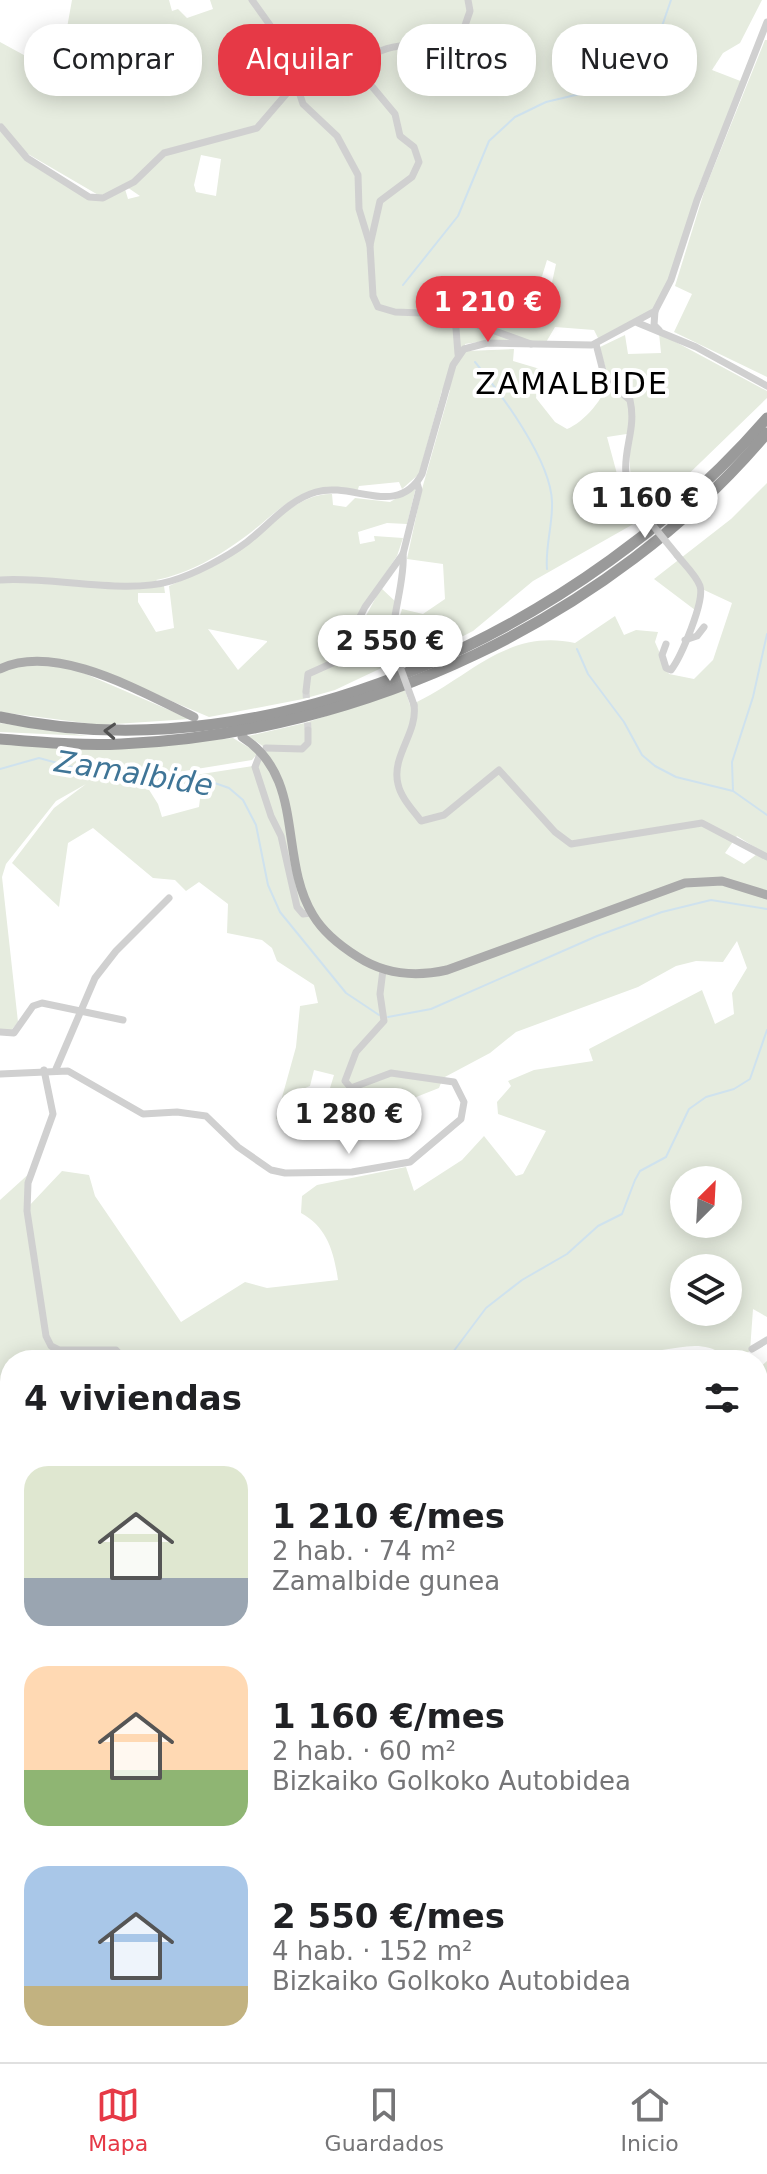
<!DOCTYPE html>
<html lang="es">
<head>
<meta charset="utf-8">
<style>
  body { margin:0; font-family:"DejaVu Sans",sans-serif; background:#f6f6f6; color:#202124; height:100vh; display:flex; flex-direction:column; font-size:30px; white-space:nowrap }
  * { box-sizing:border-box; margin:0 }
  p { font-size:26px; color:#757577 }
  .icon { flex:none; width:44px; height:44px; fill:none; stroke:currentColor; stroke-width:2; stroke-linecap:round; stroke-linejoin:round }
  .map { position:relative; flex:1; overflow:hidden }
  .drawer { position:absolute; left:0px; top:1350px; width:768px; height:712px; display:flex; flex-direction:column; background:#fff; border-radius:32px 32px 0 0; box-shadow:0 4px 20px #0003 }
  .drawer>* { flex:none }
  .top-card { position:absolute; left:24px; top:24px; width:720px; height:72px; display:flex; gap:16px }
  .needle { width:52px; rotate:24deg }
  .buttons { position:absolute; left:670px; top:1166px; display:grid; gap:16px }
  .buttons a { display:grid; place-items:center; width:72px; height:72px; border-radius:50%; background:#fff; box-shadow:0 4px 20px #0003; font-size:40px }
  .price { position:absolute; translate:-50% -68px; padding:0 18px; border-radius:28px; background:#fff; color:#222; font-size:26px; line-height:52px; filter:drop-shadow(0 2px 4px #0008) }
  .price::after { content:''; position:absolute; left:50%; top:48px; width:24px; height:18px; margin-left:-12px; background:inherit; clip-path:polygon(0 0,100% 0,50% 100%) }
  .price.active { background:#e63946; color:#fff }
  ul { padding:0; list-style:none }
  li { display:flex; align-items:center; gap:24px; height:200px; padding:0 24px }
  li span { display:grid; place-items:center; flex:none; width:224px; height:160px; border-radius:24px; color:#555 }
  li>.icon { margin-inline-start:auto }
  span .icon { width:96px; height:96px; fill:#fffc; stroke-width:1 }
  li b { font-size:34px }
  h2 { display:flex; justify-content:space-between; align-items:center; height:96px; padding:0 24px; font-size:34px }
  .chip { padding:0 28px; border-radius:32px; background:#fff; box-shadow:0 4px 20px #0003; font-size:28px; line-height:72px }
  .chip.active { background:#e63946; color:#fff }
  .tab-bar { display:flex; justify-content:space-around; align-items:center; height:112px; border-top:2px solid #e0e0e0; background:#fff; font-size:22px; color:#757577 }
  .tab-bar a { display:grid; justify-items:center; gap:4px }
  .tab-bar .active { color:#e63946 }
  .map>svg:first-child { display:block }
  .green { fill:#e6ecdf; fill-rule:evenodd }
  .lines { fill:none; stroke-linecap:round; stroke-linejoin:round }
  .stream { stroke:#cfe2ee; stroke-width:2 }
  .minor-tunnel { stroke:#d6d6d6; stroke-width:7; stroke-dasharray:7 3.5; stroke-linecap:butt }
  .minor { stroke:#d0d0d0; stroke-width:7 }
  .major { stroke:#ababab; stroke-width:9 }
  .highway { stroke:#9a9a9a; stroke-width:11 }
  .minor-bridge { stroke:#d0d0d0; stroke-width:7 }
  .oneway { stroke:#525252 }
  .labels { text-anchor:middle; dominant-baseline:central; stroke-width:8; stroke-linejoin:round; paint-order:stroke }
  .neighbourhood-label { font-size:30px; letter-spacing:2px; fill:#000; stroke:#fff }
  .water-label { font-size:30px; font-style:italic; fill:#3f7597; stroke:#fff }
</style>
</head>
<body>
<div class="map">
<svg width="767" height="2062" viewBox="0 0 767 2062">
  <rect width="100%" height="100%" fill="#fff"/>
  <g class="green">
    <path d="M72 0H169L172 11 178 9 187 18 213 9 210 0H467L469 9 458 37 401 45 431 48 460 41 472 14 469 0H762L740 43 723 53 712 70 743 82 698 188 678 260 659 302 641 319 599 340 594 330 555 327 545 344 484 341 465 344 467 351 514 349 513 361 540 369 536 398 555 422 567 429C583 423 607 397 607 379 608 371 601 356 600 347L625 335 628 354 661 353 659 333 767 391V398L671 491 646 508C628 486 627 459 633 433L607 437 620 485H629L644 518 533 581 473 631 442 647 403 658 393 640 402 609 423 614 445 599 443 564 407 559 422 489 450 390H442L419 474 402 489 399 482 359 486 357 492C343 490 328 485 314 490 287 498 268 520 246 536 221 555 188 574 156 580L164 586 165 593H138V602L156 632 174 628 169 586C190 577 212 567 231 555 262 536 294 493 332 494L333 505 346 507 355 498 390 502 416 487 407 524 387 523 358 532 360 544 375 541 374 536 403 538 397 556 370 596 338 656 348 649 381 588 397 603 389 641 394 662 335 690 303 699 209 717 89 666 81 672 190 719 100 725 0 712V42L33 60 61 61ZM294 51 302 71 301 87 286 97 268 119 266 116C281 96 304 81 291 55ZM28 154 100 196 124 185 140 196 128 199 125 189 93 200 25 158ZM201 155 221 159 216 196 196 192 194 185ZM547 260 556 264 546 310 532 309ZM208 629 267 641V642L238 670Z"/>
    <path d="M765 40H767V377L674 332 692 294 675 286 705 189Z"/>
    <path d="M767 483V1317L753 1309 750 1351 736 1360H712L722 1354C704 1341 683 1347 662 1350L654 1360H10V1918L0 1912V1200L32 1171 28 1207 62 1171 89 1175 95 1196 181 1322 245 1282 267 1288 338 1280C334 1252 327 1227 301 1213L302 1196 317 1185 406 1167 414 1191 462 1160 484 1136 516 1176 523 1174 546 1131 498 1114 497 1102 511 1086 508 1081 534 1070 593 1061 589 1049 702 990 715 1024 734 1014 732 993 747 968 737 941 723 962 696 961 676 966 638 987 516 1032 490 1053 443 1078 439 1088 345 1125 324 1108 334 1075 314 1070 310 1086 298 1091 286 1121 276 1119 296 1047 300 1006 318 1003 314 985 277 961 272 948 262 940 227 933 228 904 199 882 186 891 175 880 153 878 93 828 68 843 59 907 12 863 54 808 86 784 56 801 6 864 2 877 18 1022 10 1032 0 1030V744L105 749 233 738 258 753 252 760 178 772 166 780 146 785 158 804 162 817 199 807 202 783 168 785 176 778 253 766 267 749 248 736 305 723 405 690 410 705C468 680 504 628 575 643L615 616 624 635 636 630 658 632 655 642 669 674 694 679 713 660 732 603 702 589 695 610 654 579 731 519ZM737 836 761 851 744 864 725 853ZM684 1180H728V1224H684ZM684 1268H728V1312H684Z"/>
    <path d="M0 723 88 736 0 732Z"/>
    <path d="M767 1361V1839L758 1838V1369Z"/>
    <path d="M10 1935V2052H185L177 2062H0V1942H6Z"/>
    <path d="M758 1964 767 1966V2062H313L318 2052H758Z"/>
  </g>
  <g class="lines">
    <g class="stream">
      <path d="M403 285 458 216 489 141 515 117 546 102 605 88 630 55 660 32 671 0"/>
      <path d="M475 362C501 394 551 460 552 502 553 524 545 547 547 569"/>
      <path d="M577 649 588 674 624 722 642 755 655 766 676 777 733 791 767 815"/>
      <path d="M0 769 39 758 72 767 111 764 137 779 206 780 229 788 243 800 256 825 268 885 280 912 346 993 379 1015"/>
      <path d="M733 791 732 762 753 697 767 634"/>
      <path d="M388 1017 431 1009 597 936 662 912 711 900 767 909"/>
      <path d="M447 1360 486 1308 522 1280 567 1254 598 1226 622 1214 635 1180 640 1171 666 1157 689 1109 706 1097 734 1089 750 1079 767 1030"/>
      <path d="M0 1423 10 1419"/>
      <path d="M758 1462 767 1457"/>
      <path d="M758 1735 767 1730"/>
      <path d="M538 2062 541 2052"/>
    </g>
    <path class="minor-tunnel" d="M306 691 308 730"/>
    <g class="minor">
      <path d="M252 0 297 63 298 89 303 104 337 136 358 175 359 209 370 245 373 296 378 307 395 312 448 314 531 344"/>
      <path d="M1 127 27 158 89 197 103 198 134 182 164 153 257 128 288 92 298 89"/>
      <path d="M370 245 380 201 412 177 419 162 414 147 400 136 395 114 365 78 361 66C383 35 430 51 461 37L470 11 468 0"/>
      <path d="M455 316 458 354"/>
      <path d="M638 323 696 347 767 386"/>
      <path d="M659 330 654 325 655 311 671 280 697 200 767 22"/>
      <path d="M596 344 605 379 630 400C639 439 611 461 637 506"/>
      <path d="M0 580C50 576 126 595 171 581 195 574 227 557 247 542 269 525 288 500 316 492 353 481 397 519 422 474L453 365 464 349 487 343 592 345 655 311"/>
      <path d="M685 640 697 636 704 627"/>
      <path d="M666 644 662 655 666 668 671 670C681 657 705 601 700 586 696 575 684 564 677 555"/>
      <path d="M394 650C387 631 406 581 403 554"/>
      <path d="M306 691 308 674 337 661 365 607 403 554 419 490 417 483"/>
      <path d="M414 705C418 733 391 756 398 784 401 798 413 810 421 821L444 815 499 770 555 832 571 844 702 823 767 857"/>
      <path d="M266 748 302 749 308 743V730"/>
      <path d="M260 754 255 767 271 816 281 836 297 907 303 914 311 913"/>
      <path d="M0 1032 14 1033 33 1006 42 1003 123 1020"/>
      <path d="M56 1069 95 978 116 951 169 898"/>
      <path d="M44 1070 53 1114 28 1183 27 1211 46 1336 51 1346 59 1350H116L125 1360"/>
      <path d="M0 1074 68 1071 143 1114 177 1112 206 1116 238 1147 271 1170 285 1173 352 1172 410 1162 461 1119 464 1102 454 1082 391 1073 351 1088 345 1081 356 1052 384 1021 380 994 383 970"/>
      <path d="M752 1349 767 1340"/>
      <path d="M758 1966 767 1939"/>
      <path d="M321 2062 325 2052"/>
      <path d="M732 2062 735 2052"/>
    </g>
    <g class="major">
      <path d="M0 669C56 642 141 692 194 717"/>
      <path d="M242 737C306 777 278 858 313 915 323 932 342 947 358 957 386 975 416 977 447 970L685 883 722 881 767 895"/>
    </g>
    <g class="highway">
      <path d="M0 717C277 777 588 624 767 418"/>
      <path d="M0 739C40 742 81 746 121 744 363 734 611 618 767 433"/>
    </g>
    <g class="minor-bridge">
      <path d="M637 506 677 555"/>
      <path d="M394 650 414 705"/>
    </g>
  </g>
  <defs><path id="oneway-chevron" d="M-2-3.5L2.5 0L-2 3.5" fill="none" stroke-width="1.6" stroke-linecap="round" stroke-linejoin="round" transform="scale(2)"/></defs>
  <use class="oneway" href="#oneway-chevron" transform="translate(110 731) rotate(-177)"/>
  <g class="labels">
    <g class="neighbourhood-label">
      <text x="572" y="383">ZAMALBIDE</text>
    </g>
    <g class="water-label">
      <text transform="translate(134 773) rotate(9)">Zamalbide</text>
    </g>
  </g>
</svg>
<div class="buttons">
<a><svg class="needle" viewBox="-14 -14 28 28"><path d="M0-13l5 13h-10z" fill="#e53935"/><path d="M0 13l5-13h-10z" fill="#757577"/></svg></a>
<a><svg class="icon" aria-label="layers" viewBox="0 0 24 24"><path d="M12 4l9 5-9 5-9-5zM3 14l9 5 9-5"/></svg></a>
</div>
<b class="price active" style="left:488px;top:344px">1 210 €</b>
<b class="price" style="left:645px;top:540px">1 160 €</b>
<b class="price" style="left:390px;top:683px">2 550 €</b>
<b class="price" style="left:349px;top:1156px">1 280 €</b>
<div class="top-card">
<a class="chip">Comprar</a>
<a class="chip active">Alquilar</a>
<a class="chip">Filtros</a>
<a class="chip">Nuevo</a>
</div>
<section class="drawer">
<h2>4 viviendas<svg class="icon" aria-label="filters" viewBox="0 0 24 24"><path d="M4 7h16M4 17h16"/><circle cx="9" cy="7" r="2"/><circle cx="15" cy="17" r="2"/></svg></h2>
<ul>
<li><span style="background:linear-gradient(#dfe7d0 70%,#9aa5b1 0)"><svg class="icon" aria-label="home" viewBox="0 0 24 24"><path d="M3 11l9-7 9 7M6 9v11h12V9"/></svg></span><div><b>1 210 €/mes</b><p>2 hab. · 74 m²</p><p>Zamalbide gunea</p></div></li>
<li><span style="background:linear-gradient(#ffd9b3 65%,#8fb573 0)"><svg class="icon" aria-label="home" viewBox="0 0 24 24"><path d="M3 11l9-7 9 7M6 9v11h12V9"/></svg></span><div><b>1 160 €/mes</b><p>2 hab. · 60 m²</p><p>Bizkaiko Golkoko Autobidea</p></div></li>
<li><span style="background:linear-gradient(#a9c7e8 75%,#c2b280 0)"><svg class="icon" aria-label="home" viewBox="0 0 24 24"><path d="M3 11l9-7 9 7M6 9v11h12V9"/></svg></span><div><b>2 550 €/mes</b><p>4 hab. · 152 m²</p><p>Bizkaiko Golkoko Autobidea</p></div></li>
</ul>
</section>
</div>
<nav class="tab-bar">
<a class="active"><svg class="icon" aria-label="map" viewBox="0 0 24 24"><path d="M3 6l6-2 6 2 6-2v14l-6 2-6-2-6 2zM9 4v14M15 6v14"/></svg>Mapa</a>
<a><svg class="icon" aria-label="saved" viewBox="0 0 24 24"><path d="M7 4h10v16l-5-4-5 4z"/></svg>Guardados</a>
<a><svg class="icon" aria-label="home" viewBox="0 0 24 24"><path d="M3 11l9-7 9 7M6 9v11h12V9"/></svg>Inicio</a>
</nav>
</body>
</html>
